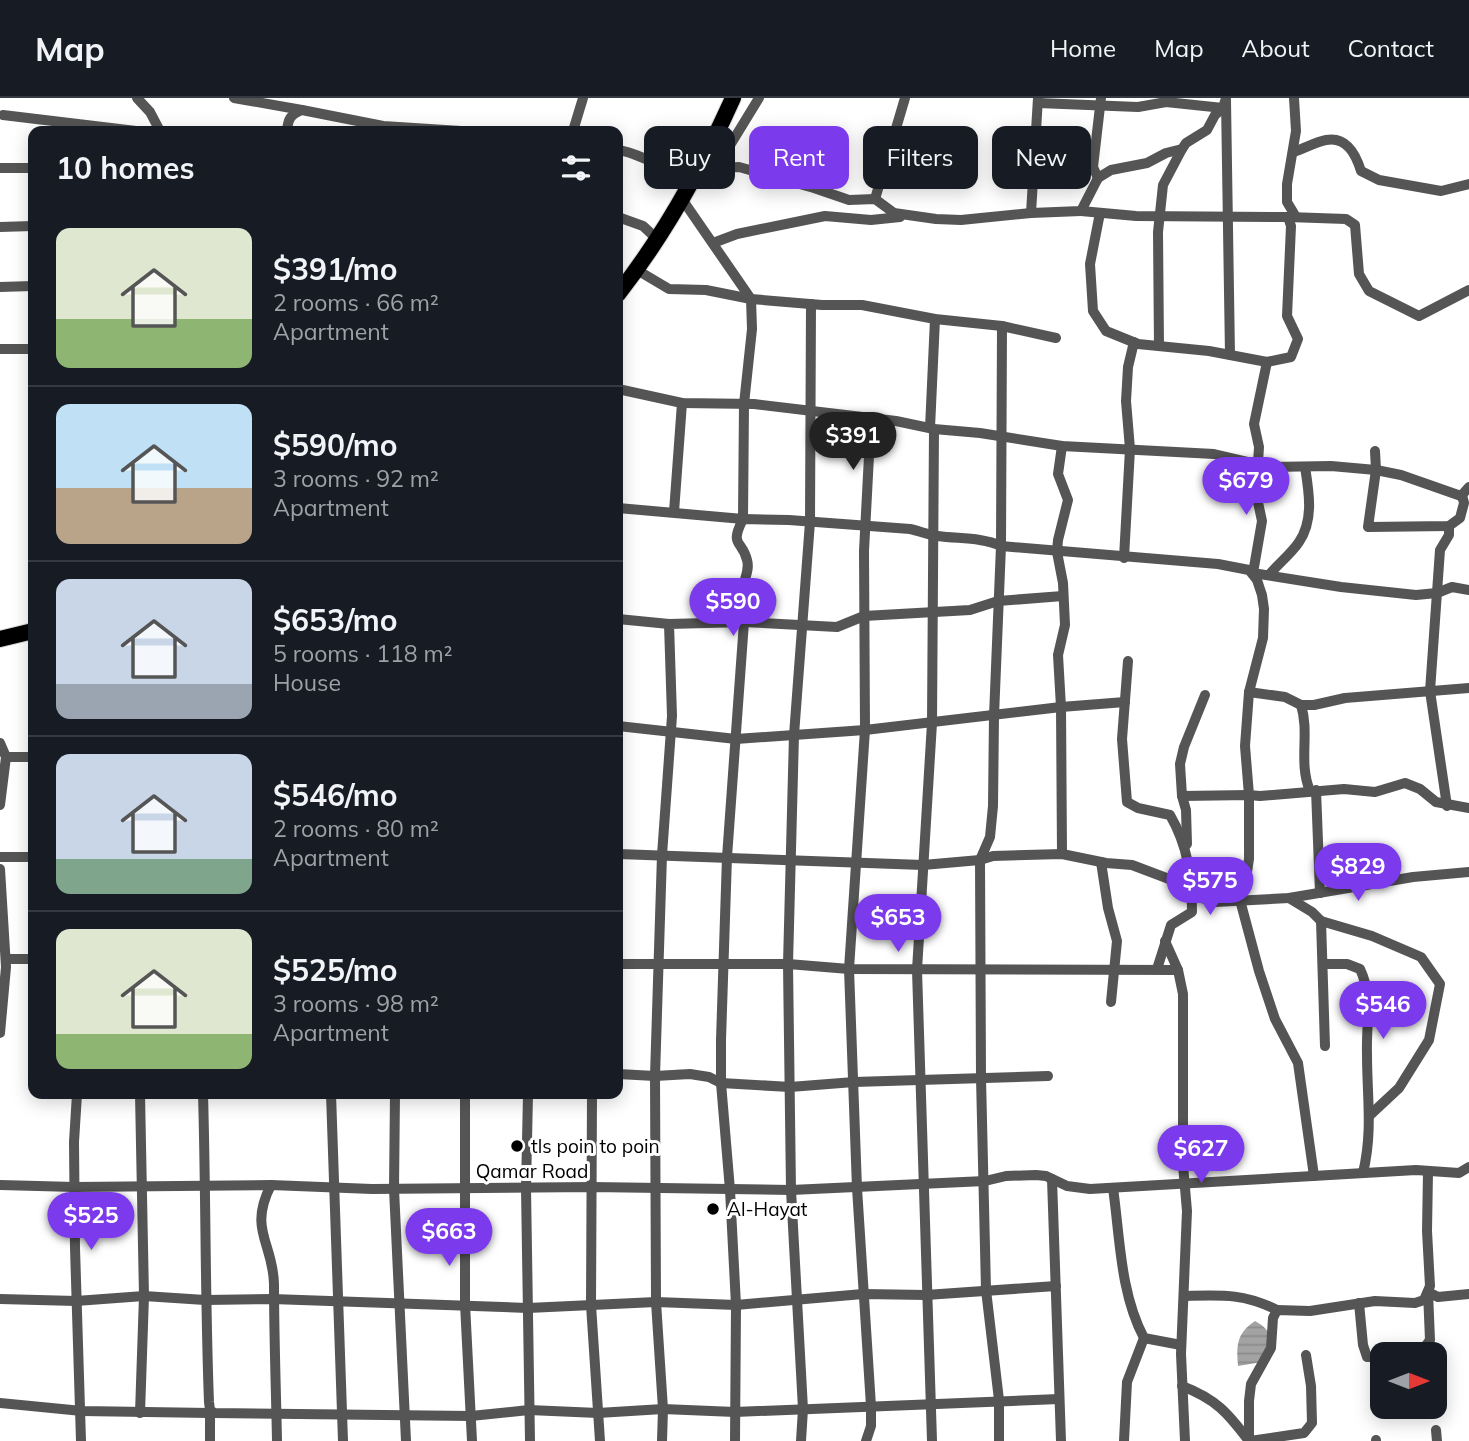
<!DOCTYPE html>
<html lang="en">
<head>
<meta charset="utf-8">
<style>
  body { margin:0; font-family:Mulish,sans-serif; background:#242831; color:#f1f3f6; height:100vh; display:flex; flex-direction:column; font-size:26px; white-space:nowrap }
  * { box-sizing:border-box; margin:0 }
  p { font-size:23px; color:#9ea1a6 }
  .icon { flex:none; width:38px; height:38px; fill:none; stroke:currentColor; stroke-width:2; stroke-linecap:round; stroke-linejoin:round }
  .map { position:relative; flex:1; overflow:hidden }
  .details { position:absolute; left:28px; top:28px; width:595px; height:973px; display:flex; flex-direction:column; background:#171b24; border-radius:14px; box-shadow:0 4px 18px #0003 }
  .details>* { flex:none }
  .top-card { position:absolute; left:644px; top:28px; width:665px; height:63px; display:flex; gap:14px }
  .needle { width:46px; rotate:90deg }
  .fabs { position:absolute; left:1370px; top:1244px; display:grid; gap:14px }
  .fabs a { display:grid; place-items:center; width:77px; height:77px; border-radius:14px; background:#171b24; box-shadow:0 4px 18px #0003; font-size:35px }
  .price { position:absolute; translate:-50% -60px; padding:0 16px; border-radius:24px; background:#7c3aed; color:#fff; font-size:23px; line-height:46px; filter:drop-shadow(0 2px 4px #0008) }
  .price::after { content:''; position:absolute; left:50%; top:42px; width:21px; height:16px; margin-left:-10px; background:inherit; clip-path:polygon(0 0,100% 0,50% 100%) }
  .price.active { background:#222; color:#fff }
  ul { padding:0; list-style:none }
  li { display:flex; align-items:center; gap:21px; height:175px; padding:0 28px }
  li+li { border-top:2px solid #363941 }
  li span { display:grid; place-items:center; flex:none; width:196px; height:140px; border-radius:14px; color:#555 }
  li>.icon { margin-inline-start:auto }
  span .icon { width:84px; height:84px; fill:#fffc; stroke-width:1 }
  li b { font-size:30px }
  h2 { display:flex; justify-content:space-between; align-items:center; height:84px; padding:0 28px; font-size:30px }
  .chip { padding:0 24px; border-radius:14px; background:#171b24; box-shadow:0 4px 18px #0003; font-size:24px; line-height:63px }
  .chip.active { background:#7c3aed; color:#fff }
  header { display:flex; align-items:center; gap:42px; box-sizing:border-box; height:98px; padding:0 35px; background:#171b24; border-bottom:2px solid #363941 }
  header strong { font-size:33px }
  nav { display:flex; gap:38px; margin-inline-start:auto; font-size:24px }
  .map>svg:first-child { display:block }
  .water { fill:url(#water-rules) }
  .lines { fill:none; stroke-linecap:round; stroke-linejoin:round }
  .highway-casing { stroke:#dbdbdb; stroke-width:18 }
  .minor { stroke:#555; stroke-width:10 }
  .highway { stroke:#000; stroke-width:16 }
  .poi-dot { fill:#000; stroke:#fff; stroke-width:2.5 }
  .labels { text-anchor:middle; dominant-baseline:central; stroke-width:6; stroke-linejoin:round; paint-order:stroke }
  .poi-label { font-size:19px; fill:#000; stroke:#fff; text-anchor:start }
  .street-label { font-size:19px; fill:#000; stroke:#fff }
</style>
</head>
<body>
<header>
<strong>Map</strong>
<nav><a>Home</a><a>Map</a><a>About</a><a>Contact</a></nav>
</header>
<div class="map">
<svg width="1469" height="1343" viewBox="0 0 1469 1343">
  <defs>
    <pattern id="water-rules" width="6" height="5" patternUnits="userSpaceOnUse" patternTransform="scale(1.75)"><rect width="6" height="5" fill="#a3a3a3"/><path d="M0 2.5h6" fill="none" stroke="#8b8b8b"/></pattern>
  </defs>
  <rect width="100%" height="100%" fill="#fff"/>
  <path class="water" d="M1255 1223C1277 1235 1269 1244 1262 1264L1238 1268C1236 1247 1237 1235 1255 1223Z"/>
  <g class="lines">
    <g class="highway-casing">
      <g id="highway">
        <path d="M618 196C665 136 702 69 733 0"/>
        <path d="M0 541 33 533"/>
      </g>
    </g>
    <g class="minor">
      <path d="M137 0 150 14 160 33"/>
      <path d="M234 0 302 12"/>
      <path d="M1294 0 1296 33 1287 86V104L1296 119"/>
      <path d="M1226 3 1230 257"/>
      <path d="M1038 5 1138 9 1166 4 1223 10"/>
      <path d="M3 17 136 33"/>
      <path d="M287 33C288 21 290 17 302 12L383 28 461 33"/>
      <path d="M573 33 583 0"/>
      <path d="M618 52C643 55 671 78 696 78 710 78 724 69 739 69L814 90 849 102 875 101 894 115 936 121 961 122 1031 115 1081 113 1098 80 1111 72 1147 65 1166 55 1182 51 1186 45 1207 32 1215 17 1223 10 1226 0"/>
      <path d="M1293 54C1304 51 1315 44 1326 42 1347 38 1356 57 1361 73L1379 82 1441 93 1469 86"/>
      <path d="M0 70H33"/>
      <path d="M720 72 729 49 759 0"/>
      <path d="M1098 80 1093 69 1101 0"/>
      <path d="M875 101 905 0"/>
      <path d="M1081 113 1136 118 1288 119 1291 128 1287 218 1298 241 1291 259 1267 264 1209 253 1138 246 1106 233 1093 213 1090 166 1100 115"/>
      <path d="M1031 115 1038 0"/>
      <path d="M618 119 643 128 657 141"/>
      <path d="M1288 119 1346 121 1355 127 1359 176 1369 193 1419 218 1469 192"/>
      <path d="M0 129 33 128"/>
      <path d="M713 145 737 136 825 118 871 122 900 119"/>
      <path d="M637 172 669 191 706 192 751 201 822 207H862L935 221 1002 228 1056 240"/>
      <path d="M0 189 33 188"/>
      <path d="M1159 248 1158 134 1163 87 1182 51"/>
      <path d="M0 251H33"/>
      <path d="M1267 264 1254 326 1259 349 1256 395 1262 423 1253 475 1341 489 1416 497 1437 495 1452 489 1469 492"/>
      <path d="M618 291 682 305 754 306 896 323 934 331 980 335 1062 348 1214 356 1270 369 1331 368 1376 372 1401 377 1461 398 1469 389"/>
      <path d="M930 330 935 221"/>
      <path d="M1062 348 1058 376 1068 402 1058 442 1057 454 1063 485 1065 527 1058 557 1061 609 1062 756"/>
      <path d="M1375 353 1376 372 1368 429 1449 428 1460 420 1464 405 1462 397"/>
      <path d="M618 410 743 421 744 306 752 231 751 201 682 101"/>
      <path d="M674 414 682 305"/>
      <path d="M1124 460 1130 351 1126 303 1128 269 1134 244"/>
      <path d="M1269 477C1278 466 1291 456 1299 444 1314 422 1309 394 1305 369"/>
      <path d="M618 521 669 526"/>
      <path d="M1128 563 1122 641 1127 704 1138 710 1170 717C1188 748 1192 779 1192 814L1171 827 1157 871"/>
      <path d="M1249 594 1285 599 1301 607H1314L1345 600 1469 590"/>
      <path d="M1301 607C1310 636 1298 664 1310 693"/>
      <path d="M618 628 736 641 865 632 1061 609 1125 604"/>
      <path d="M0 645 6 659 0 707"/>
      <path d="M6 659H33"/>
      <path d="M1316 692 1320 795"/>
      <path d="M1182 698 1249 697V761L1247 774 1234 802"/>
      <path d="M1447 708 1430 593 1440 452 1449 437V428"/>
      <path d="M1187 746 1186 712 1182 698 1180 666 1184 649 1205 597"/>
      <path d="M618 756 923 767 980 762 993 758 1062 756 1106 765 1132 767 1177 784 1198 799 1215 804 1289 800 1413 779 1469 774"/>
      <path d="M0 759H33"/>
      <path d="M1101 764 1108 810 1117 843 1111 904"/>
      <path d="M0 771 6 869 0 935"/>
      <path d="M1289 800 1312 814 1321 823 1325 948"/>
      <path d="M1240 802 1259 873 1275 921 1298 965 1314 1078"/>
      <path d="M1321 823 1372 838 1421 859 1440 886 1429 942 1399 990 1369 1018"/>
      <path d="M1165 843 1178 872 1183 896V1067L1187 1113 1181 1256 1185 1343"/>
      <path d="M6 861H33"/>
      <path d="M618 866H788L849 871 1178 872"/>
      <path d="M1324 866H1347L1360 871C1373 898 1366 926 1367 956 1367 999 1373 1033 1363 1075"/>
      <path d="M618 976 655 978 690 976 709 979 721 985 790 989 854 984 1048 978"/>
      <path d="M77 996 74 1044 75 1150 81 1343"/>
      <path d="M203 996C206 1098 205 1201 209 1304L210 1312 214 1315 471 1318 529 1312 598 1315 663 1311 735 1314 1059 1301"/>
      <path d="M331 996 343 1343"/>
      <path d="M395 996 394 1091 406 1343"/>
      <path d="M465 996V1206L472 1343"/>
      <path d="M528 996 526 1090 530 1343"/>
      <path d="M592 996 591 1207 600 1343"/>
      <path d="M1052 1081 1061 1343"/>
      <path d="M0 1087 75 1089 271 1087 372 1091 592 1089 791 1092 985 1083 1006 1078 1036 1077 1046 1078 1067 1088 1090 1091 1416 1072 1459 1075 1469 1069"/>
      <path d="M271 1087C248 1132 273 1144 274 1186 274 1238 276 1291 277 1343"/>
      <path d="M1113 1090C1120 1139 1120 1195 1144 1240L1181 1247"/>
      <path d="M1184 1198C1221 1197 1243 1195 1277 1212"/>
      <path d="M0 1201 76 1203 144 1198 205 1202 272 1201 528 1210 656 1204 736 1207 863 1196 926 1197 1056 1188"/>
      <path d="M1359 1205 1363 1247 1367 1259H1382"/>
      <path d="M1401 1256 1422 1253 1430 1242 1428 1194 1438 1199 1469 1196"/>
      <path d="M1182 1288C1216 1301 1228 1315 1249 1343"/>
      <path d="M0 1305 82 1313 210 1315"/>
      <path d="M140 1315 144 1198 140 996"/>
      <path d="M1436 1332 1437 1343"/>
      <path d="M1376 1342V1343"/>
      <path d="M210 1343V1312"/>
      <path d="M662 1343 663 1311 656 1204 655 978 662 757 672 618 669 526 744 524C742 513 741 501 743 490 744 481 750 472 747 462 742 441 729 449 743 421L789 422 910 431C920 433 928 437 938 438 959 441 981 439 1001 448L1218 466 1249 472 1257 482 1262 497 1264 511 1263 540 1249 594 1245 648 1249 697 1260 698 1344 691 1375 694 1405 685 1420 691 1436 704 1469 710"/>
      <path d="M735 1343 736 1207 730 1092 721 985V942L727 759 744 524 837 529 864 518 970 512 998 503 1063 498"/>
      <path d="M801 1343 803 1311 791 1092 788 866 794 637 810 424 811 206"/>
      <path d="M866 1343 871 1328V1308L857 1090 849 871 865 632 864 453 871 320"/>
      <path d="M932 1343 917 872 932 625 934 331"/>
      <path d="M999 1343V1302L986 1192 981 980 980 762 990 739 993 708 994 618 1001 448 1002 228"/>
      <path d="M1124 1343 1127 1284 1144 1240"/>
      <path d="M1249 1343V1303L1251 1286 1271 1250 1273 1220 1277 1212 1310 1213 1375 1203 1415 1205 1424 1202 1430 1188 1427 1133 1428 1074"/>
      <path d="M1250 1343 1304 1335 1312 1325 1311 1288 1306 1257"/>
    </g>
    <use href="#highway" class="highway"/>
  </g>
  <g class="poi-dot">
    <circle cx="517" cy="1048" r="7"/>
    <circle cx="713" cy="1111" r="7"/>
  </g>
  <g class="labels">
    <g class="poi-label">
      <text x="531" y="1048">tls poin to poin</text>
      <text x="727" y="1111">Al-Hayat</text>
    </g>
    <g class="street-label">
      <text x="532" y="1073">Qamar Road</text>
    </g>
  </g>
</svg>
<div class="fabs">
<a><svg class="needle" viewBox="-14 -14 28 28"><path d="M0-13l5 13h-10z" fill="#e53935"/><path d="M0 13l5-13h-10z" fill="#9ea1a6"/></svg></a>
</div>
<b class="price active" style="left:853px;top:374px">$391</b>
<b class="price" style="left:1246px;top:419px">$679</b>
<b class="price" style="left:733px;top:540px">$590</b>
<b class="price" style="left:1358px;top:805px">$829</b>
<b class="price" style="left:1210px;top:819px">$575</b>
<b class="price" style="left:898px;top:856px">$653</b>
<b class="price" style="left:1383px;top:943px">$546</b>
<b class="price" style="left:1201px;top:1087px">$627</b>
<b class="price" style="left:91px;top:1154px">$525</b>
<b class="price" style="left:449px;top:1170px">$663</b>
<div class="top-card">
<a class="chip">Buy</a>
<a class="chip active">Rent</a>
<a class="chip">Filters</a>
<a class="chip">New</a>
</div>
<section class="details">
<h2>10 homes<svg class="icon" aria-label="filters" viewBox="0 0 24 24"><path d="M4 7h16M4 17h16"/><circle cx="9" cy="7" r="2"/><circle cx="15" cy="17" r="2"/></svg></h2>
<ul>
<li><span style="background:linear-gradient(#dfe7d0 65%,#8fb573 0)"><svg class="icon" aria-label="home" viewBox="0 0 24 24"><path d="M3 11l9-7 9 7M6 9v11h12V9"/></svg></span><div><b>$391/mo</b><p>2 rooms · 66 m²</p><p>Apartment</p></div></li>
<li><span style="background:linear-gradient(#bfe0f5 60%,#b9a48a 0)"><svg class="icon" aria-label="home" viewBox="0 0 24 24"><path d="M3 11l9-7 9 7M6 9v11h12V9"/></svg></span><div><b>$590/mo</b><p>3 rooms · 92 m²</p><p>Apartment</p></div></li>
<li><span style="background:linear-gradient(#c9d6e8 75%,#9aa5b1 0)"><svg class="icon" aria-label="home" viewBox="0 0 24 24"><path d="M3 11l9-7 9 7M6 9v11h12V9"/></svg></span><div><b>$653/mo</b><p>5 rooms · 118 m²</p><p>House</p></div></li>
<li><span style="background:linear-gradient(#c9d6e8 75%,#7fa58c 0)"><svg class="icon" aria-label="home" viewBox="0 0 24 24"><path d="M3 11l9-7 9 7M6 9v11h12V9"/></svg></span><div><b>$546/mo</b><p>2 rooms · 80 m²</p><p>Apartment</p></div></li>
<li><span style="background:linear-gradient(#dfe7d0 75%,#8fb573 0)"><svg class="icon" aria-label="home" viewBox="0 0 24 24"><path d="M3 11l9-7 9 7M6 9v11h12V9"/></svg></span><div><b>$525/mo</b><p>3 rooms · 98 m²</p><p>Apartment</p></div></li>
</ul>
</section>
</div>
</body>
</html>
